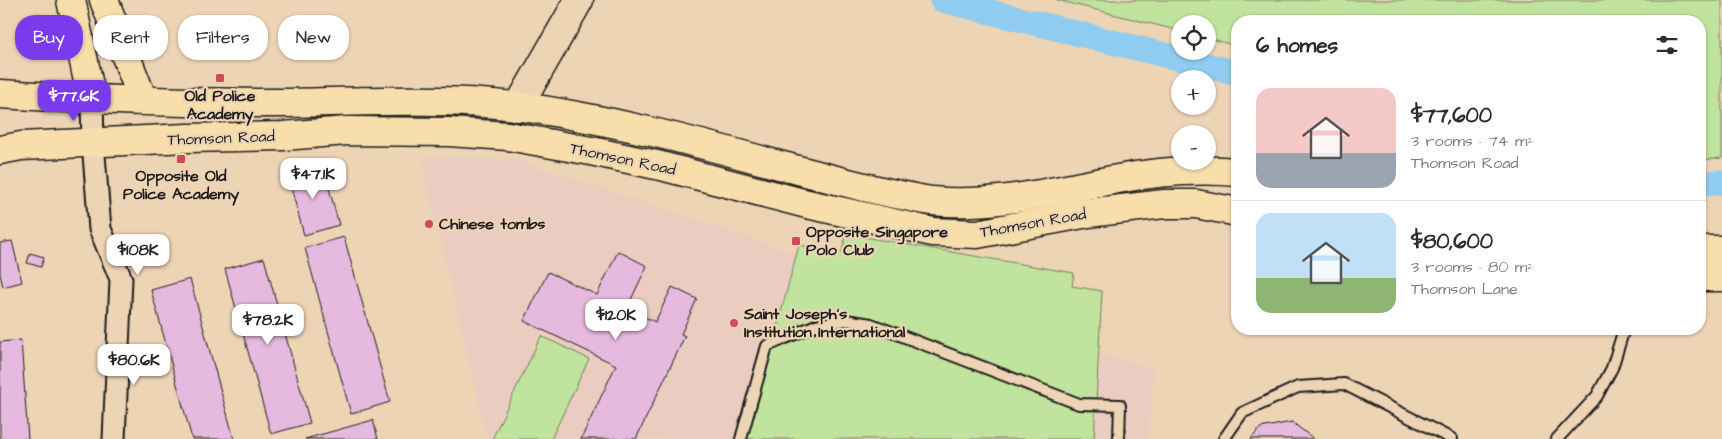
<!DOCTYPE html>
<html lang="en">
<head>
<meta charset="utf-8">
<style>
  body { margin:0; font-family:"Architects Daughter",sans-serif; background:#f2f2f3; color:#2b2b33; height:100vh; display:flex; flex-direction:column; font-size:19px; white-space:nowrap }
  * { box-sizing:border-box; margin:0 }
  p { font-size:16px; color:#7c7c81 }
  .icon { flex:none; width:28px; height:28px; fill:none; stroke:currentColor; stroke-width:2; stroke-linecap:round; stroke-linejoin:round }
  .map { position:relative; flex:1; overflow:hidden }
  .sheet { position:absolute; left:1231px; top:15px; width:475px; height:320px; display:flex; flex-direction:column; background:#fff; border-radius:20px; box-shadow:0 1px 4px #0004 }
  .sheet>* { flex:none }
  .top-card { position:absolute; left:15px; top:15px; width:475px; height:45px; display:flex; gap:10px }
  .tools { position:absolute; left:1171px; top:15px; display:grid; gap:10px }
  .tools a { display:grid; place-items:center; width:45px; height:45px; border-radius:50%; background:#fff; box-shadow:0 1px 4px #0004; font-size:25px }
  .price { position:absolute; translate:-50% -42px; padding:0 11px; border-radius:10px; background:#fff; color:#222; font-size:16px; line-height:32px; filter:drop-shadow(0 1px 2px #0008) }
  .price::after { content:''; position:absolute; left:50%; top:30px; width:15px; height:11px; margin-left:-8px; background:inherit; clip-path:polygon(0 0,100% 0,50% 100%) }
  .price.active { background:#7c3aed; color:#fff }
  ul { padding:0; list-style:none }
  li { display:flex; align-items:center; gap:15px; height:125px; padding:0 25px }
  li+li { border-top:1px solid #e1e1e2 }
  li span { display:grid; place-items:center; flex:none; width:140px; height:100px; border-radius:15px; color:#555 }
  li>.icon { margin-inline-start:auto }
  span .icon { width:60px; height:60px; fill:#fffc; stroke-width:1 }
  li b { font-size:21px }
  h2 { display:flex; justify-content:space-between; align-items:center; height:60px; padding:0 25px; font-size:21px }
  .tag { padding:0 18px; border-radius:20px; background:#fff; box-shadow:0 1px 4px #0004; font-size:18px; line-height:45px }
  .tag.active { background:#7c3aed; color:#fff }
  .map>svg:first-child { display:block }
  .built { fill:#ebccc1 }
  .green { fill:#c0e39d; stroke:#6e805c }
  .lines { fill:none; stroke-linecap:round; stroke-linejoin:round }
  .canal { stroke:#8fccef; stroke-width:25 }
  .building { fill:#e6b9de; stroke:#1c1c1c }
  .lane-casing { stroke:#1c1c1c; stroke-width:14 }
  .street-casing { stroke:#1c1c1c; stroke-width:25 }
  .secondary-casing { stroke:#1c1c1c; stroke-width:31 }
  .primary-casing { stroke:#1c1c1c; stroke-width:31 }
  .highway-casing { stroke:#1c1c1c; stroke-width:31 }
  .lane { stroke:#edd4b5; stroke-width:10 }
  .street { stroke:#edd4b5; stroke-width:21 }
  .secondary { stroke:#edd4b5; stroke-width:28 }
  .primary { stroke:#f8deab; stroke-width:28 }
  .highway { stroke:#f8deab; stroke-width:28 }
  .poi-dot { fill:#d1495b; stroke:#edd4b5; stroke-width:2 }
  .labels { text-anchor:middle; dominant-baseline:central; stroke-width:4.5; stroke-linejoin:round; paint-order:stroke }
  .poi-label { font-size:16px; font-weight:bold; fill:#1c1c1c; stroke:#edd4b5; text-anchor:start }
  .street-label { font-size:16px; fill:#1c1c1c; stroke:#edd4b5 }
</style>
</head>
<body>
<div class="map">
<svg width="1722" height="439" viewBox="0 0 1722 439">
  <rect width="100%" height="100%" fill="#edd4b5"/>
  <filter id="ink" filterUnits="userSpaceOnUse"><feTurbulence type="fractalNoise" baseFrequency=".02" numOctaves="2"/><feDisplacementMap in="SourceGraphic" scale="10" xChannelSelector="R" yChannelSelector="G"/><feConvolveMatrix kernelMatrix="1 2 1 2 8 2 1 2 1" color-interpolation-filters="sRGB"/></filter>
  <g filter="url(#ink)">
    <path class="built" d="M422 156 519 161 898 288 1118 359 1153 369 1148 439H488L427 183Z"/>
    <g class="green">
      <path d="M1057 0H1722V158L1700 160V21H1238L1237 46 1208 38V24H1180V31Z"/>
      <path d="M846 234 1074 273 1072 286 1102 291 1094 439H747L799 245 842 252Z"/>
      <path d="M541 336 589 359 551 439H492Z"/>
    </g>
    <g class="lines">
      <g class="canal">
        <path d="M942 0 1238 73"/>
        <path d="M1700 184 1722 182"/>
      </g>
    </g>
    <g class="building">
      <path d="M323 166 339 225 304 235 288 176Z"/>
      <path d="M344 237 390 402 351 414 305 248Z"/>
      <path d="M12 241 22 282 3 287 0 274V243Z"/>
      <path d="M618 251 647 266 627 308 655 322 672 287 697 299 681 334 685 336 636 439H581L616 365 524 321 548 272 597 295Z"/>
      <path d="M30 253 44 257 41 267 27 263Z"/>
      <path d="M264 258 310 423 271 434 225 269Z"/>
      <path d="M190 279 234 439H192L151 290Z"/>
      <path d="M21 340 28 439H0V342Z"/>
      <path d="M373 420 378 439H305Z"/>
      <path d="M1292 422 1314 439H1251L1260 428Z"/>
    </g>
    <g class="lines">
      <g class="lane-casing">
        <g id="lane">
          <path d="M741 439 767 346 816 325 846 320 871 324 1079 404 1120 405 1119 439"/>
          <path d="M1224 439 1242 413 1298 387 1344 384 1452 439"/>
          <path d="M1557 439 1597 396 1612 368 1624 329"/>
        </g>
      </g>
      <g class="street-casing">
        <path id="street" d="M92 100 93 143 100 229 121 279 114 439"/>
      </g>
      <g class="secondary-casing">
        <path id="secondary" d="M518 107 579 0"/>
      </g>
      <g class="primary-casing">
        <g id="primary">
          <path d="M0 94C92 100 184 103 276 103 356 102 436 97 515 106 605 118 692 141 779 165 818 175 856 186 895 194 907 196 920 200 932 201 993 207 1053 191 1112 180 1153 172 1196 168 1238 172"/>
          <path d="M0 150 21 146 187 138 283 136 347 131 449 132 508 136 591 151 661 166 803 203 933 232 977 234 1088 213 1164 204H1196L1238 212"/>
          <path d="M1700 250H1722"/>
          <path d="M1700 277H1722"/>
        </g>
      </g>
      <g class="highway-casing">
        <g id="highway">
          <path d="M71 0 92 100"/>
          <path d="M104 0 143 100"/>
        </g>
      </g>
      <use href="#lane" class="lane"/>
      <use href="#street" class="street"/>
      <use href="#secondary" class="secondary"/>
      <use href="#primary" class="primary"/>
      <use href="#highway" class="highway"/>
    </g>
  </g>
  <g class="poi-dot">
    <rect x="215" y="73" width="10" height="10" rx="2.5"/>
    <rect x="176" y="154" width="10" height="10" rx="2.5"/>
    <circle cx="429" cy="224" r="5"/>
    <rect x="791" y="236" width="10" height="10" rx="2.5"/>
    <circle cx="734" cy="323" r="5"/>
  </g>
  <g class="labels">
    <g class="poi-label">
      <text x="220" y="96" text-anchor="middle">Old Police<tspan x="220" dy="18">Academy</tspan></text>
      <text x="181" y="176" text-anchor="middle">Opposite Old<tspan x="181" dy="18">Police Academy</tspan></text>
      <text x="439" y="224">Chinese tombs</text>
      <text x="806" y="232">Opposite Singapore<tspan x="806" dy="18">Polo Club</tspan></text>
      <text x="744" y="314">Saint Joseph's<tspan x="744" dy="18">Institution International</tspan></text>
    </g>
    <g class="street-label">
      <text transform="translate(221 138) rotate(-2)">Thomson Road</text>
      <text transform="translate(623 159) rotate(12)">Thomson Road</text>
      <text transform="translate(1033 223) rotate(-10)">Thomson Road</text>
    </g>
  </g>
</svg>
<div class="tools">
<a><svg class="icon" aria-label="locate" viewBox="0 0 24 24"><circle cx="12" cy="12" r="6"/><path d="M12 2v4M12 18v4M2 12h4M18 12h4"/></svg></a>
<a>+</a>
<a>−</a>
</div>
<b class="price active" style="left:74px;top:122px">$77.6K</b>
<b class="price" style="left:313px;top:200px">$47.1K</b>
<b class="price" style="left:138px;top:276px">$108K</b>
<b class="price" style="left:616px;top:341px">$120K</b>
<b class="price" style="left:268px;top:346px">$78.2K</b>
<b class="price" style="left:134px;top:386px">$80.6K</b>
<div class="top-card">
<a class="tag active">Buy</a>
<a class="tag">Rent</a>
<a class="tag">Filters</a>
<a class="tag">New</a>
</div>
<section class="sheet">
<h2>6 homes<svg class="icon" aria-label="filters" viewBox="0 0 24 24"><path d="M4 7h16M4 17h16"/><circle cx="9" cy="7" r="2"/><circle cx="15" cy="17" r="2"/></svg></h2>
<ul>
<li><span style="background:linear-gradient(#f6c9c9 65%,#9aa5b1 0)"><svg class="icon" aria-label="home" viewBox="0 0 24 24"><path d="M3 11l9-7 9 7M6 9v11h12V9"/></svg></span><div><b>$77,600</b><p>3 rooms · 74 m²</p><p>Thomson Road</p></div></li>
<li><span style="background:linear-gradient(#bfe0f5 65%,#8fb573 0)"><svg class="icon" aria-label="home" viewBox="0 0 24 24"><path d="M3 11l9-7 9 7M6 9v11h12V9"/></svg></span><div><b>$80,600</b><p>3 rooms · 80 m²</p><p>Thomson Lane</p></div></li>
</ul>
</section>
</div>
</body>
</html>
